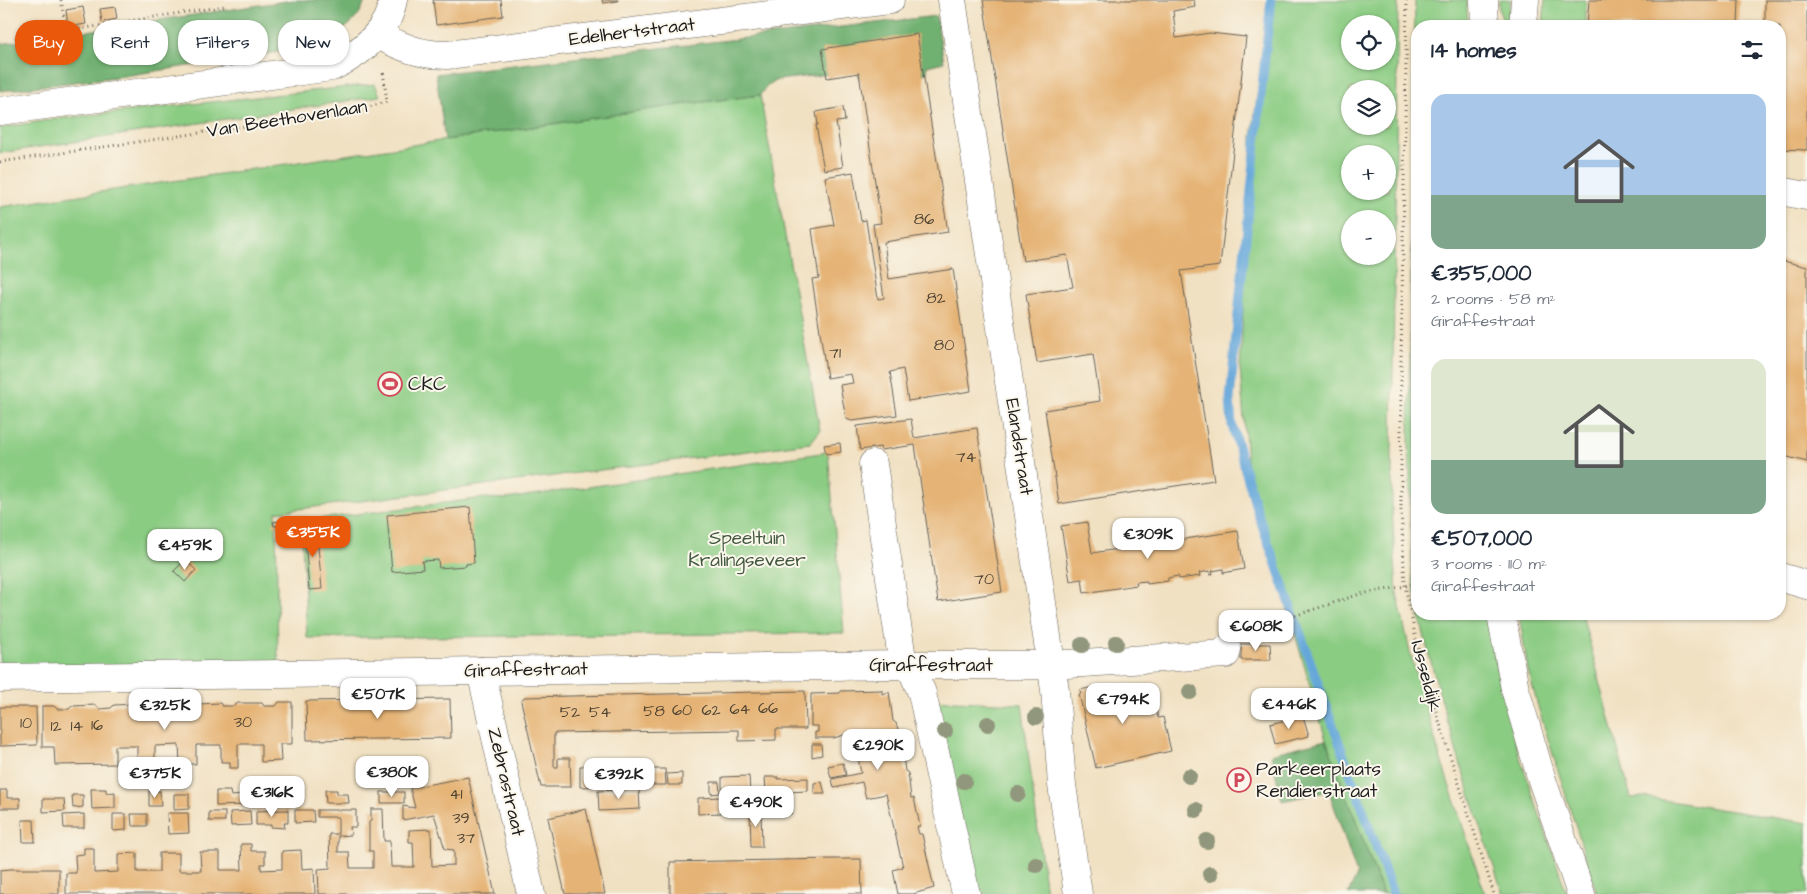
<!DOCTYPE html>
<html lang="en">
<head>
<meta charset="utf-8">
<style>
  body { margin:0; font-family:"Architects Daughter",sans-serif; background:#f2f2f3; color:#1f2937; height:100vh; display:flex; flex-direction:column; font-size:19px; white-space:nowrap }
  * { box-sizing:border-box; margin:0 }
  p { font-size:16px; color:#747a83 }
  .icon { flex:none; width:28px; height:28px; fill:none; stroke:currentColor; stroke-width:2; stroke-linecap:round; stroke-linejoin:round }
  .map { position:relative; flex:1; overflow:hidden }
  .panel { position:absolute; left:1411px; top:20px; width:375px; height:600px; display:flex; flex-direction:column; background:#fff; border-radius:20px; box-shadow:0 1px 4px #0004 }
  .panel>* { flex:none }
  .banner { position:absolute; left:15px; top:20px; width:475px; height:45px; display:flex; gap:10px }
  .buttons { position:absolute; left:1341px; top:15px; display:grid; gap:10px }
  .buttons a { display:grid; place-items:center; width:55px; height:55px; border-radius:50%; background:#fff; box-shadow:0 1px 4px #0004; font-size:25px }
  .price { position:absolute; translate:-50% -42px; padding:0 11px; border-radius:10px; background:#fff; color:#222; font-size:16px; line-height:32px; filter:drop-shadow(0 1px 2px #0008) }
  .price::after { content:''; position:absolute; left:50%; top:30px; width:15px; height:11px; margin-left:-8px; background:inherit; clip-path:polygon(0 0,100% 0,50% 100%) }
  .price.selected { background:#ea580c; color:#fff }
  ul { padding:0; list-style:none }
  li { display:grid; align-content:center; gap:10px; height:265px; padding:0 20px }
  li span { display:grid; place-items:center; height:155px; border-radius:15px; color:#555 }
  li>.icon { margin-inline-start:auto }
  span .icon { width:90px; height:90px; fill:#fffc; stroke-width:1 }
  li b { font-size:21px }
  h2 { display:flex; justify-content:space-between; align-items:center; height:60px; padding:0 20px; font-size:21px }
  .pill { padding:0 18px; border-radius:20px; background:#fff; box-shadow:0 1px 4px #0004; font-size:18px; line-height:45px }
  .pill.selected { background:#ea580c; color:#fff }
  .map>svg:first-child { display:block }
  .green { fill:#8bcc83; stroke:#547450; fill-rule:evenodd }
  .forest { fill:#70b071; stroke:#466646 }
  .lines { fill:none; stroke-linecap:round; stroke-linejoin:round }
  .stream { stroke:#66a7da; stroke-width:9 }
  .building { fill:#e5b375 }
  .minor-casing { stroke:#676156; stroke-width:29 }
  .path { stroke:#676156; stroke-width:3; stroke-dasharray:1 4; stroke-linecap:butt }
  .minor { stroke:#fff; stroke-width:28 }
  .tree { fill:#91977b }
  .labels { text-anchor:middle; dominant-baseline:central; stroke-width:4; stroke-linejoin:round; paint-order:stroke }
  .number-label { font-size:16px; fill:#4e4232 }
  .street-label { font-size:19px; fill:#1c1c1c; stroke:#fbf7ec }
  .poi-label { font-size:19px; fill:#1c1c1c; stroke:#fbf7ec; text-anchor:start }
  .park-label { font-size:19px; fill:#435a40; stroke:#fbf7ec }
</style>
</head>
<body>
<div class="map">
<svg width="1807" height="894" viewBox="0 0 1807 894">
  <rect width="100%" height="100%" fill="#fbf7ec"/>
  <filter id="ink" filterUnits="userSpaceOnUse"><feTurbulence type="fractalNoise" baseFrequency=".02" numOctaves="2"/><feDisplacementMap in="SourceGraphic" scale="10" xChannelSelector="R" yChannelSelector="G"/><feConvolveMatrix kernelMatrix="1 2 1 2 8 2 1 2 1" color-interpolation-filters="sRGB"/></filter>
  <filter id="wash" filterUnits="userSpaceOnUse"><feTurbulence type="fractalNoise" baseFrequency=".0096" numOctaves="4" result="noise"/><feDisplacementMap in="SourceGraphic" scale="20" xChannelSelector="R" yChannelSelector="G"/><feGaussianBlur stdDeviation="1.12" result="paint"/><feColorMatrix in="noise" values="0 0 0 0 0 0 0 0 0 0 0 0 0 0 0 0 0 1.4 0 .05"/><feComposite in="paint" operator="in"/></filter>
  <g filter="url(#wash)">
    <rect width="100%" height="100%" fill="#f1e1c3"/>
    <g class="green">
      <path d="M1269 0H1398L1392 444V509L1397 593 1410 652 1440 757 1485 894H1383L1326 740 1248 474 1240 368 1252 137ZM1350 24H1388V61H1350ZM1350 89H1388V126H1350ZM1350 154H1388V191H1350ZM1350 219H1388V256H1350Z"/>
      <path d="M1415 0H1467L1468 26H1418L1417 608 1412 570 1409 444Z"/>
      <path d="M1499 0H1511L1507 22 1503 21 1499 11Z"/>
      <path d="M1545 0H1586V26H1543Z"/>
      <path d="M375 84 380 96 0 153V128L55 119Z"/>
      <path d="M760 95 820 431 810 443 276 512 278 663 0 669V207L679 105Z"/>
      <path d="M828 452 844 633 307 638 301 521 484 498 506 499Z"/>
      <path d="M1419 614H1487L1493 651 1518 752 1567 894H1503C1472 801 1441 709 1419 614Z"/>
      <path d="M1519 614H1582L1631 798 1644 797 1807 823V894H1597L1539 710 1528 670Z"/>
      <path d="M931 700 1022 704 1046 894H974Z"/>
    </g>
    <g class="forest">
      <path d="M293 0H365C359 27 327 40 304 48L124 76 0 91V44Z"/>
      <path d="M936 16 944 62 927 66V73L861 82 857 71 777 80 768 85 760 95 679 105 445 140 436 74Z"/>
      <path d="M1326 740 1383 894H1348L1357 875 1329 791 1282 801 1271 754Z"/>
    </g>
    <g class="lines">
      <path class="stream" d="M1271 0 1237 324 1230 399 1232 425 1257 511 1393 894"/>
    </g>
    <g id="blocks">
      <g class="building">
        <path d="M433 0H501L503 16 436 25Z"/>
        <path d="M602 0H618V1L603 3Z"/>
        <path d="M983 0H1194L1195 7 1173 11 1176 38 1210 33 1246 37 1220 266 1181 271 1214 480 1059 504 1045 410 1100 401 1093 354 1037 363 1026 294 1073 287 1067 255 1023 261Z"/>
        <path d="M1589 0H1739L1738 25 1587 26Z"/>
        <path d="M1765 0H1807V150L1780 149V26H1765Z"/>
        <path d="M83 7 86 24 68 27 66 10Z"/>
        <path d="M115 7 117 19 102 22 100 9Z"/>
        <path d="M45 22 46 26 42 31 38 32 36 23Z"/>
        <path d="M917 34 948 232 884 242 889 279 953 269 971 391 908 401 903 369 890 372 897 415 852 421 846 419 840 385 853 383 851 374 827 378 812 279 819 278 812 229 834 225 825 177 853 172 861 221 866 220 878 299 884 298 873 224 881 223 859 73 827 78 822 49Z"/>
        <path d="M843 107 845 121 836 122 843 167 824 170 816 125H818L816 112Z"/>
        <path d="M1780 260 1807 267V462L1780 455Z"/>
        <path d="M911 419 914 438 977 428 1002 592 938 602 915 445 881 450 880 447 860 450 857 426Z"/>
        <path d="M840 443 841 452 826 454 824 445Z"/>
        <path d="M470 507 474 563 466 564V566L439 568 438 560 422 561 423 569 392 572 387 515Z"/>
        <path d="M280 521 281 525 274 526 273 522Z"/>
        <path d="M1087 522 1092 553 1238 531 1244 569 1223 573V569L1212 571 1213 574 1210 575V571L1199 573 1200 576 1179 579 1178 576 1168 578V581L1147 584V581L1136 582 1137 585 1084 593 1082 579 1070 581 1061 526Z"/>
        <path d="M316 525 322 589 309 590 304 526Z"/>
        <path d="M185 560 196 570 185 582 174 571Z"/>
        <path d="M1241 644H1270L1271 660H1241Z"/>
        <path d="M1121 685 1125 694 1132 692V689L1151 685 1158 718 1163 717 1171 751 1096 768 1079 694H1081L1080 690 1098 686 1099 690Z"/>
        <path d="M882 690V694L889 692 893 721 896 723 899 732 897 735 898 741 901 743 905 771 908 773 911 798H914L920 826 917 827 919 834H922L934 888 913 894H898L893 870 903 867 886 794 866 798 862 782 834 788 832 779 861 773 853 732 834 738H815V732H818V726H811V694L840 693V691Z"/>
        <path d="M805 691 806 729H776V740L739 741V730L554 733V767H558V758H570L571 787H541L521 701 524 697Z"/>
        <path d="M450 699 451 738 307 740 306 701Z"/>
        <path d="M279 702H292V744H280L281 761 261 762V744H238V768H230V762H221V745H196V764H180L179 745 155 746V763H137V746H115V764L55 765 54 747H42V706H54L57 709H69L72 706 96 705 99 709 111 708 114 705 137 704 140 708 152 707 155 704H178L181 707H193L197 704 220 703 222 706H234L238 703H262L264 706H276Z"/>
        <path d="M0 707H36L37 745 0 746Z"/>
        <path d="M1303 716 1309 736 1275 744 1270 724Z"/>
        <path d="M812 744H821L822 755 812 757Z"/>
        <path d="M843 763 846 775 831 778 828 766Z"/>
        <path d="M608 765 609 786 580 787V766Z"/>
        <path d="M640 769H665L666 785H640Z"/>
        <path d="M682 773V785H668L667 774Z"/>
        <path d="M749 776 750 793 722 794V777Z"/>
        <path d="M468 777 495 894H319L318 869 330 868 329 834H338V817H317V810H356V827H350L351 835 338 836V852H349L350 868H373V851H369V822L371 821V809H383L384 841H390L391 867H414L413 842H409V830L431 829 432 866 454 865V850L445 849 434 814 403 820V806L415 808 410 788Z"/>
        <path d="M765 777H778V779L808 778V791L766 793Z"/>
        <path d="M711 782H719L720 793 711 794Z"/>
        <path d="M822 782 825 794H814V783Z"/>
        <path d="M91 789H106V793L115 792V808L92 809Z"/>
        <path d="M639 789 640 809 599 811 598 791Z"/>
        <path d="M0 790H7V798H20V808H0Z"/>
        <rect x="273" y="790" width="10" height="14"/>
        <path d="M325 790H337V794H348L349 803H326Z"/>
        <path d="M149 791H160L161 806H149Z"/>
        <path d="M216 791H230L231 796 244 795V805L216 806Z"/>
        <rect x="381" y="792" width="23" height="11"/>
        <path d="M174 794H189V809L174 810Z"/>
        <path d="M72 795H83V807L73 808Z"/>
        <path d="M721 797V813L698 814V798Z"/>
        <path d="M780 798H791V814L780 815Z"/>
        <path d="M43 799H64L65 811 43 812Z"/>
        <path d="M586 809 605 894H565L548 818Z"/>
        <path d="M288 810V823H284L285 828 271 827V825H256V811Z"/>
        <path d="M295 810H313L314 822 295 823Z"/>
        <path d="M750 810H761L762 847H751Z"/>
        <path d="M250 811 251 825 231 826 230 812Z"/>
        <rect x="209" y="812" width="16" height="9"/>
        <path d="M167 813H188L189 833 168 834Z"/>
        <path d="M84 814V828H64L63 815Z"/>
        <path d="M113 814H126V830L113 831Z"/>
        <path d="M131 814H147V826H132Z"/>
        <path d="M22 820H34L35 842H23Z"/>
        <path d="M241 844H251V851H265V864H261V870L282 869V851L301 850 302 869 314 868 315 894H66V873H76L75 855 84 854V848H94V873L118 872V854L137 853V872H159V853H179V871H201L200 852H220V870H242Z"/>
        <path d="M835 859H861L862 894H670V862Z"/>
        <path d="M11 869H59V894H0V870Z"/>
      </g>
    </g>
  </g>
  <g filter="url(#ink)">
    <use href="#blocks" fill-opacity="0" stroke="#676156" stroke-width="1"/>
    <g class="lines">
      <g class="minor-casing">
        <g id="minor">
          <path d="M952 0 1055 690 1062 785 1078 894"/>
          <path d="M1484 0 1485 26"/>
          <path d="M1523 26 1525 0"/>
          <path d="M378 35C402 47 419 55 447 55L890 0"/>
          <path d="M0 111 332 67C361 53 388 33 393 0"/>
          <path d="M1780 191 1807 196"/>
          <path d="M873 464 903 665"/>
          <path d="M1780 577 1807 585"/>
          <path d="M1501 614 1515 689 1542 780 1581 894"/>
          <path d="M910 665 922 693 966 894"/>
          <path d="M481 671 531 894"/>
          <path d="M0 678 903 665H1051L1226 654 1227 649"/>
        </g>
      </g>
      <g class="path">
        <path d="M61 0 66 31 225 6"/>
        <path d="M1407 0 1401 363V509L1405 585 1416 640 1434 705 1494 894"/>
        <path d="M15 38 66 31"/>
        <path d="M0 162 357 110 387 102 383 71"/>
        <path d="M1247 629 1276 622 1360 594 1418 584"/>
      </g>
      <use href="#minor" class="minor"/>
    </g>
    <g class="tree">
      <circle cx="1116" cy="643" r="8"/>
      <circle cx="1082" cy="645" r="8"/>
      <circle cx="1190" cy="692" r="8"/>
      <circle cx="1036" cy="717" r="8"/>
      <circle cx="988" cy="724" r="8"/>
      <circle cx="945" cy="731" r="8"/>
      <circle cx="1189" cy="776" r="8"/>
      <circle cx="964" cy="781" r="8"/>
      <circle cx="1018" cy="794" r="8"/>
      <circle cx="1196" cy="810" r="8"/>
      <circle cx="1207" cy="841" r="8"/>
      <circle cx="1036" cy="865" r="8"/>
      <circle cx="1210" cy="874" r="8"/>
    </g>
  </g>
  <defs>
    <g id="stadium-ring" transform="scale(1.25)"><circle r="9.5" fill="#fbf7ec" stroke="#d1495b" stroke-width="1.5"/><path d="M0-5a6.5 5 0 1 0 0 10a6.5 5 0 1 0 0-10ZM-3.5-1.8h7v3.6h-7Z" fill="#d1495b"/></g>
    <g id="parking-ring" transform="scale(1.25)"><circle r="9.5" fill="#fbf7ec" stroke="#d1495b" stroke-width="1.5"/><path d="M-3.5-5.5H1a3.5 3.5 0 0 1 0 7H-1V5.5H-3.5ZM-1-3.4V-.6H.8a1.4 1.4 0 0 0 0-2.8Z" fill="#d1495b"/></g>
  </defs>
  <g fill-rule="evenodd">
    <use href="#stadium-ring" x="390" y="384"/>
    <use href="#parking-ring" x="1239" y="780"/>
  </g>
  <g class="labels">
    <g class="number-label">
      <text x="924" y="219">86</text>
      <text x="936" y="298">82</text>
      <text x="944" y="345">80</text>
      <text x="835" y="353">71</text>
      <text x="966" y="457">74</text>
      <text x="984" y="579">70</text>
      <text x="768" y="708">66</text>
      <text x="740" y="709">64</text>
      <text x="682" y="710">60</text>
      <text x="711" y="710">62</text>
      <text x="654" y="711">58</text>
      <text x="570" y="712">52</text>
      <text x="600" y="712">54</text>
      <text x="243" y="722">30</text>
      <text x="26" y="723">10</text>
      <text x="97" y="725">16</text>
      <text x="56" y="726">12</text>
      <text x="77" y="726">14</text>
      <text x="456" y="794">41</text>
      <text x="461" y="818">39</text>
      <text x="466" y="838">37</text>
    </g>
    <g class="street-label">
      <text transform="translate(632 32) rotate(-7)">Edelhertstraat</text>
      <text transform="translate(287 119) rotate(-9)">Van Beethovenlaan</text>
      <text transform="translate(1019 447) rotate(81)">Elandstraat</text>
      <text x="931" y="665">Giraffestraat</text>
      <text transform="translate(526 670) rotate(-1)">Giraffestraat</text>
      <text transform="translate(1426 676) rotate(75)">IJsseldijk</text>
      <text transform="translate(506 782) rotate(77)">Zebrastraat</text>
    </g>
    <g class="poi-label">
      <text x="408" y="384">CKC</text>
      <text x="1256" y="769">Parkeerplaats<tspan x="1256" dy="22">Rendierstraat</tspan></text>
    </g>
    <g class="park-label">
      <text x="747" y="538">Speeltuin<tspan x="747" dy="22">Kralingseveer</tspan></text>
    </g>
  </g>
</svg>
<div class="buttons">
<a><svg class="icon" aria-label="locate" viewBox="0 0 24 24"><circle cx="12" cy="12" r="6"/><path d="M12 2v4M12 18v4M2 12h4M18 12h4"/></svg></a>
<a><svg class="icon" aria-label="layers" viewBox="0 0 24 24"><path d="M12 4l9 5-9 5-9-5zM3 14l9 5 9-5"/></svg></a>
<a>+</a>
<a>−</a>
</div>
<b class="price selected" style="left:313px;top:558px">€355K</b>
<b class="price" style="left:1148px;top:560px">€309K</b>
<b class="price" style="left:185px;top:571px">€459K</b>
<b class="price" style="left:1256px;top:652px">€608K</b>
<b class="price" style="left:378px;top:720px">€507K</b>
<b class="price" style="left:1123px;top:725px">€794K</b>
<b class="price" style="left:1289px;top:730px">€446K</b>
<b class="price" style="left:165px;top:731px">€325K</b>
<b class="price" style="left:878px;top:771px">€290K</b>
<b class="price" style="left:392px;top:798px">€380K</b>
<b class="price" style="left:155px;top:799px">€375K</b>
<b class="price" style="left:619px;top:800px">€392K</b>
<b class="price" style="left:272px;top:818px">€316K</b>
<b class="price" style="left:756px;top:828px">€490K</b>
<div class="banner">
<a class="pill selected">Buy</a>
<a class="pill">Rent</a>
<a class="pill">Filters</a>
<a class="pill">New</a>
</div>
<section class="panel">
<h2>14 homes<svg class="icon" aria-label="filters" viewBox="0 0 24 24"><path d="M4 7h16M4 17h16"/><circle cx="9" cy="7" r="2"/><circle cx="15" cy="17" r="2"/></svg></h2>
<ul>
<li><span style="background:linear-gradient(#a9c7e8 65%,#7fa58c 0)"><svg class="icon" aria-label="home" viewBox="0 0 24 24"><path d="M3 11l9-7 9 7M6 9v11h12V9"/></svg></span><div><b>€355,000</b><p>2 rooms · 58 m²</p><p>Giraffestraat</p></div></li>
<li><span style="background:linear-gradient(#dfe7d0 65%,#7fa58c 0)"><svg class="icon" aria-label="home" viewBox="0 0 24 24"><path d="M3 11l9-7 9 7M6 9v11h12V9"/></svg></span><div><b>€507,000</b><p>3 rooms · 110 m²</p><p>Giraffestraat</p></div></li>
</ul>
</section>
</div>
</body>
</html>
